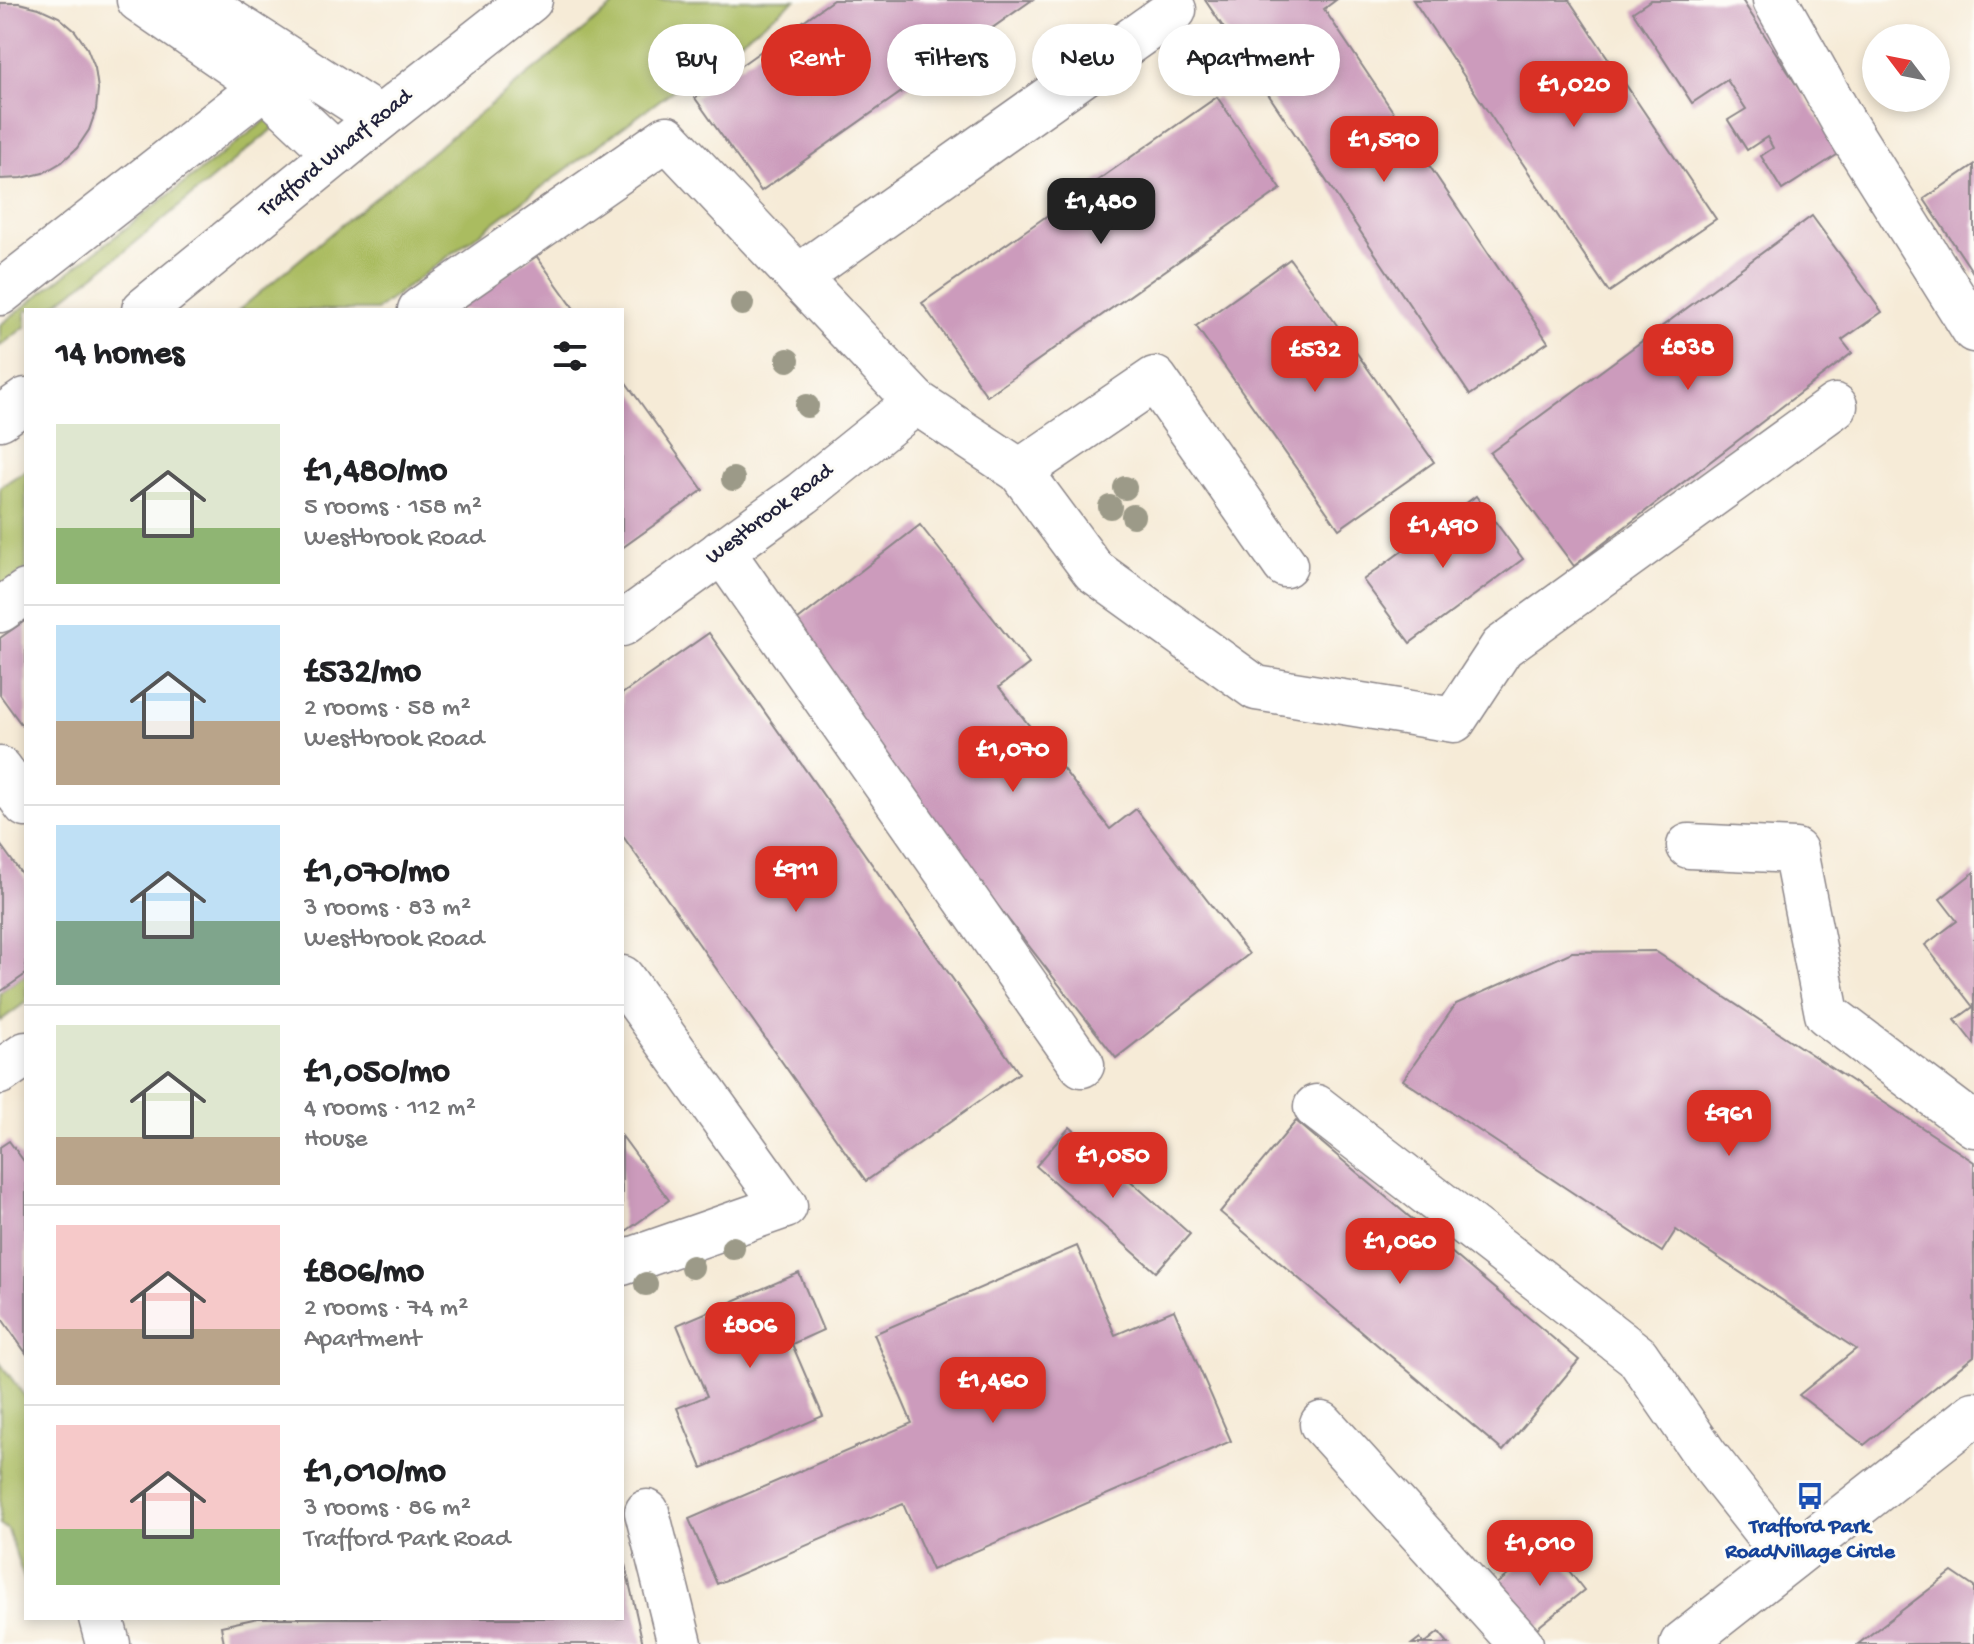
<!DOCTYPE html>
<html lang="en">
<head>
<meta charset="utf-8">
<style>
  body { margin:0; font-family:"Gochi Hand",sans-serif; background:#f2f2f2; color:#202124; height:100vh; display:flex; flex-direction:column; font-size:30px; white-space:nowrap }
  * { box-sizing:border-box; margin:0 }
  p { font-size:26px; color:#757577 }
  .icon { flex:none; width:44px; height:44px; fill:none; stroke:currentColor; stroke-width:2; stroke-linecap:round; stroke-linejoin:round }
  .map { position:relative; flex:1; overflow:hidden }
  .drawer { position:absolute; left:24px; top:308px; width:600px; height:1312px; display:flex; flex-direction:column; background:#fff; border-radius:0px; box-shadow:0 4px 12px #0003 }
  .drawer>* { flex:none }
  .hud { position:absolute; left:648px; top:24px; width:760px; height:72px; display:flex; gap:16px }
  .needle { width:52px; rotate:302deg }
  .fabs { position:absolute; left:1862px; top:24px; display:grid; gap:16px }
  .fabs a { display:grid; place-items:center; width:88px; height:88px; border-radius:50%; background:#fff; box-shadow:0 4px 12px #0003; font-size:40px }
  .price { position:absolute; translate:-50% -68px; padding:0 18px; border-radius:16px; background:#d93025; color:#fff; font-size:26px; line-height:52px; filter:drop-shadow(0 2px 4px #0008) }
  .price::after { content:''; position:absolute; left:50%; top:48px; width:24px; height:18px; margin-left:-12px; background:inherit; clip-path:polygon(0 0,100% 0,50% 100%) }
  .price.current { background:#222; color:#fff }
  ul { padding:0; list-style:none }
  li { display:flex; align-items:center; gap:24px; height:200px; padding:0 32px }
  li+li { border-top:2px solid #e0e0e0 }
  li span { display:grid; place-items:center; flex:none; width:224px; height:160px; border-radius:0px; color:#555 }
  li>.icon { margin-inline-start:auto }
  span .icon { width:96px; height:96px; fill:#fffc; stroke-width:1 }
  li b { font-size:34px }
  h2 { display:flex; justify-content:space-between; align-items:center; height:96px; padding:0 32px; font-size:34px }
  .chip { padding:0 28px; border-radius:36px; background:#fff; box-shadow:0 4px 12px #0003; font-size:28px; line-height:72px }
  .chip.current { background:#d93025; color:#fff }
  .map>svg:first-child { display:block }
  .green { fill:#aabc60; stroke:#666f4e; stroke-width:2 }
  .building { fill:#cc9bbc }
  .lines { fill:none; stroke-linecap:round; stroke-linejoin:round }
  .minor-casing { stroke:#8c8689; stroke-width:47 }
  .minor { stroke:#fff; stroke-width:44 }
  .tree { fill:#9c9a88 }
  .labels { text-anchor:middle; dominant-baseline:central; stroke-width:6; stroke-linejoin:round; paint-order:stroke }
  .street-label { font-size:22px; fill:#22223b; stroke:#fdfcf7 }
  .transit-label { font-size:22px; font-weight:bold; fill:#164399; stroke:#fdfcf7 }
</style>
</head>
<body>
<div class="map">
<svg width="1974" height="1644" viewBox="0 0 1974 1644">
  <rect width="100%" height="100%" fill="#fdfcf7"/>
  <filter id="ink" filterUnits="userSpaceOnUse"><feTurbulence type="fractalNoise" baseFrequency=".0125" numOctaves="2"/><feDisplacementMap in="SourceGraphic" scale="16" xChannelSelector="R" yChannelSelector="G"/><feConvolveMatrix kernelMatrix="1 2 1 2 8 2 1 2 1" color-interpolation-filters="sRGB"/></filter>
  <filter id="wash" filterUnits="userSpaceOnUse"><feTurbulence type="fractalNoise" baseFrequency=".006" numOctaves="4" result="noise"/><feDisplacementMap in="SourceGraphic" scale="32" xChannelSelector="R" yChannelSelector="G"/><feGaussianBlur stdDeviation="1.8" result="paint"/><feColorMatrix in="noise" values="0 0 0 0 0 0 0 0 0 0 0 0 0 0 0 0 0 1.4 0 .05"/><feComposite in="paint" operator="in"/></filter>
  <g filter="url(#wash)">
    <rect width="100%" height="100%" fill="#f6ebd7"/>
    <g class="green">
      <path d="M621 0H795L376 310H239L341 225Z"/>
      <path d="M269 118 275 127 125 251 48 310H26V326L0 346V325Z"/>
      <path d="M26 470V569L0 588V487Z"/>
      <path d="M26 974V1002L0 1021V992Z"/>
      <path d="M0 1363 26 1398V1585L8 1530 0 1524Z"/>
    </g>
    <g id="blocks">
      <g class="building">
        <path d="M833 0H1032L761 191 695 98Z"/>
        <path d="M1205 0H1336L1324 9 1548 342 1470 395Z"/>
        <path d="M1413 0H1569L1716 219 1609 292Z"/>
        <path d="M1651 0H1742L1840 153 1782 190 1761 156 1773 148 1767 137 1747 150 1728 120 1746 109 1727 80 1692 103 1633 12Z"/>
        <path d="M0 3H19L39 8 59 17 75 31 87 48 95 68 98 89 96 110 89 130 77 148 62 162 43 173 22 178 0 179Z"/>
        <path d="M1217 97 1281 189 987 396 922 303Z"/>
        <path d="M1974 165V274L1924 199Z"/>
        <path d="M1812 216 1882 312 1842 340 1852 353 1574 566 1490 453Z"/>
        <path d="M535 254 575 310H457Z"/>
        <path d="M1290 259 1434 462 1339 529 1196 326Z"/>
        <path d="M622 377 703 490 622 548Z"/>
        <path d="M1476 496 1523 559 1410 643 1363 580Z"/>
        <path d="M920 525 1029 664 999 687 1110 829 1136 809 1249 954 1116 1058 784 631Z"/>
        <path d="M26 620V731L0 695V638Z"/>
        <path d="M709 633 1019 1073 866 1181 622 835V694Z"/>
        <path d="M0 844 26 880V974L0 992Z"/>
        <path d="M1974 872V1044L1955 1020 1973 1007 1925 945 1957 921 1940 899Z"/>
        <path d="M1655 951 1974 1162V1356L1864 1445 1799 1395 1856 1349 1676 1230 1662 1252 1403 1080 1456 1004 1572 952Z"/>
        <path d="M1296 1121 1579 1360 1503 1451 1220 1212Z"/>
        <path d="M1070 1127 1190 1234 1156 1272 1036 1166Z"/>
        <path d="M622 1136 669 1200 622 1234Z"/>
        <path d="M9 1141 26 1164V1353L0 1316V1147Z"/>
        <path d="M1077 1246 1115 1335 1174 1310 1231 1441 932 1570 903 1504 717 1584 689 1519 912 1423 874 1334Z"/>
        <path d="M799 1273 823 1330 792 1344 823 1416 702 1468 677 1408 707 1396 677 1325Z"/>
        <path d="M1548 1544 1584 1590 1532 1632 1495 1585Z"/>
        <path d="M622 1551 643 1644H224L221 1626 258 1618H622Z"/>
        <path d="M1952 1572 1974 1587V1644H1858Z"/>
        <path d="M1439 1632 1449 1644H1412L1420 1638 1424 1644Z"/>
      </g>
    </g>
  </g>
  <g filter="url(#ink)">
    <use href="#blocks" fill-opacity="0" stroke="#8c8689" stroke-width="2"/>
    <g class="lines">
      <g class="minor-casing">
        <g id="minor">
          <path d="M139 0 264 86 336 154"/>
          <path d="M197 0 380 118"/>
          <path d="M1775 0 1844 123 1974 330"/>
          <path d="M798 277 1174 10"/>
          <path d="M0 293 264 86"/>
          <path d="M144 310 380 118 530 0"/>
          <path d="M420 310 667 138 916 402 1020 471 1094 571 1256 688 1454 720 1502 647 1835 406"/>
          <path d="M0 418 26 400"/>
          <path d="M1020 471 1155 379 1285 565"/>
          <path d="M722 551 1082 1065"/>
          <path d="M0 610 26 592"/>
          <path d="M622 624 803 493 916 402"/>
          <path d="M0 769 26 805"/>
          <path d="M1689 846 1795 851 1827 1014 1974 1125"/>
          <path d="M622 978 785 1206 622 1263"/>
          <path d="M0 1072 26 1054"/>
          <path d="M1316 1107 1637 1356 1706 1456 1770 1537 1791 1558"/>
          <path d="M1322 1424 1521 1644"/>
          <path d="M647 1512 680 1644"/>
          <path d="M101 1618 108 1644"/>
          <path d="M1682 1644 1974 1414"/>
        </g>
      </g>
      <use href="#minor" class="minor"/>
    </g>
    <g class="tree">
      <circle cx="742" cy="304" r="12"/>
      <circle cx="788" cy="360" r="12"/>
      <circle cx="807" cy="406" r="12"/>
      <circle cx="733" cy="479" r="12"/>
      <circle cx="1125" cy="488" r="12"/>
      <circle cx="1110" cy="507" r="12"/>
      <circle cx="1133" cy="516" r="12"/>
      <circle cx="733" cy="1248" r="12"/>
      <circle cx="692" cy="1267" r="12"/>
      <circle cx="646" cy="1284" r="12"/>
    </g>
  </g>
  <defs>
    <g id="bus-bare" transform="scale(2.16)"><path d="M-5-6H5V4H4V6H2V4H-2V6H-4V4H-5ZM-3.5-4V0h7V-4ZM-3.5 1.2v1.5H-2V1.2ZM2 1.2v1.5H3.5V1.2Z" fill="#1a4fb4" stroke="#fdfcf7" stroke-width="2.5" paint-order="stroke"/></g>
  </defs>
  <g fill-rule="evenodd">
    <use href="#bus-bare" x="1810" y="1496"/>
  </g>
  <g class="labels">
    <g class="street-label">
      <text transform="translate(336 154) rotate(-39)">Trafford Wharf Road</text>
      <text transform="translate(770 515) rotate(-37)">Westbrook Road</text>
    </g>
    <g class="transit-label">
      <text x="1810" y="1528">Trafford Park<tspan x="1810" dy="25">Road/Village Circle</tspan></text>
    </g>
  </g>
</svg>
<div class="fabs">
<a><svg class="needle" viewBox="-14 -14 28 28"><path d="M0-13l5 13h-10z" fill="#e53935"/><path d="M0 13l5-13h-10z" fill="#757577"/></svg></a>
</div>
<b class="price" style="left:1574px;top:129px">£1,020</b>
<b class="price" style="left:1384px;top:184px">£1,590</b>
<b class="price current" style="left:1101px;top:246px">£1,480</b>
<b class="price" style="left:1688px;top:392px">£838</b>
<b class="price" style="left:1315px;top:394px">£532</b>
<b class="price" style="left:1443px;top:570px">£1,490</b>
<b class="price" style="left:1013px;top:794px">£1,070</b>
<b class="price" style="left:796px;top:914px">£911</b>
<b class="price" style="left:1729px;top:1158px">£961</b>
<b class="price" style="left:1113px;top:1200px">£1,050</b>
<b class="price" style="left:1400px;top:1286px">£1,060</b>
<b class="price" style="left:750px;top:1370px">£806</b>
<b class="price" style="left:993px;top:1425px">£1,460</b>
<b class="price" style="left:1540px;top:1588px">£1,010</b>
<div class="hud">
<a class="chip">Buy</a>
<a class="chip current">Rent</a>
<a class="chip">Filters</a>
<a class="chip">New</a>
<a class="chip">Apartment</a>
</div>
<section class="drawer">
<h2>14 homes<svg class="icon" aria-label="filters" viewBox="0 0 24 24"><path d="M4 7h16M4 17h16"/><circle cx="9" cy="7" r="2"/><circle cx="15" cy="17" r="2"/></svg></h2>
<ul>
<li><span style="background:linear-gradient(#dfe7d0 65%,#8fb573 0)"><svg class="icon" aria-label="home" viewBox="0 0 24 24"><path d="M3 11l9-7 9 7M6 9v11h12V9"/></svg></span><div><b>£1,480/mo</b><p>5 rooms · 158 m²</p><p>Westbrook Road</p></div></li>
<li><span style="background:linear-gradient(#bfe0f5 60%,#b9a48a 0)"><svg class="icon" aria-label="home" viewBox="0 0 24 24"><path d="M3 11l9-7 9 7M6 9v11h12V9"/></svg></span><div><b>£532/mo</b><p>2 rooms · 58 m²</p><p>Westbrook Road</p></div></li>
<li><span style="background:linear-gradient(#bfe0f5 60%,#7fa58c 0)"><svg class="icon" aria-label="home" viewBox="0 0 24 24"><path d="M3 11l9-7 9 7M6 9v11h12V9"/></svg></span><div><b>£1,070/mo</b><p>3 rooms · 83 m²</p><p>Westbrook Road</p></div></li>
<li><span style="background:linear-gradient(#dfe7d0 70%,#b9a48a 0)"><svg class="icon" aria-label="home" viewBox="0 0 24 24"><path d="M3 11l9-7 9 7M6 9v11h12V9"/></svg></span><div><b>£1,050/mo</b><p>4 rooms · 112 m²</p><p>House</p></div></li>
<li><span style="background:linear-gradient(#f6c9c9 65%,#b9a48a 0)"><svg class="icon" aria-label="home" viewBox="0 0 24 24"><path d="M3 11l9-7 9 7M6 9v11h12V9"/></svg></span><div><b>£806/mo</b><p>2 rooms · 74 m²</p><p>Apartment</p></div></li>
<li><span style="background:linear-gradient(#f6c9c9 65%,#8fb573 0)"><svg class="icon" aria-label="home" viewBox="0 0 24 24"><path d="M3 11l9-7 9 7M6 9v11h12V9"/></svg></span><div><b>£1,010/mo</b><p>3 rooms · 86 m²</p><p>Trafford Park Road</p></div></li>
</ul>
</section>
</div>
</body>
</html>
